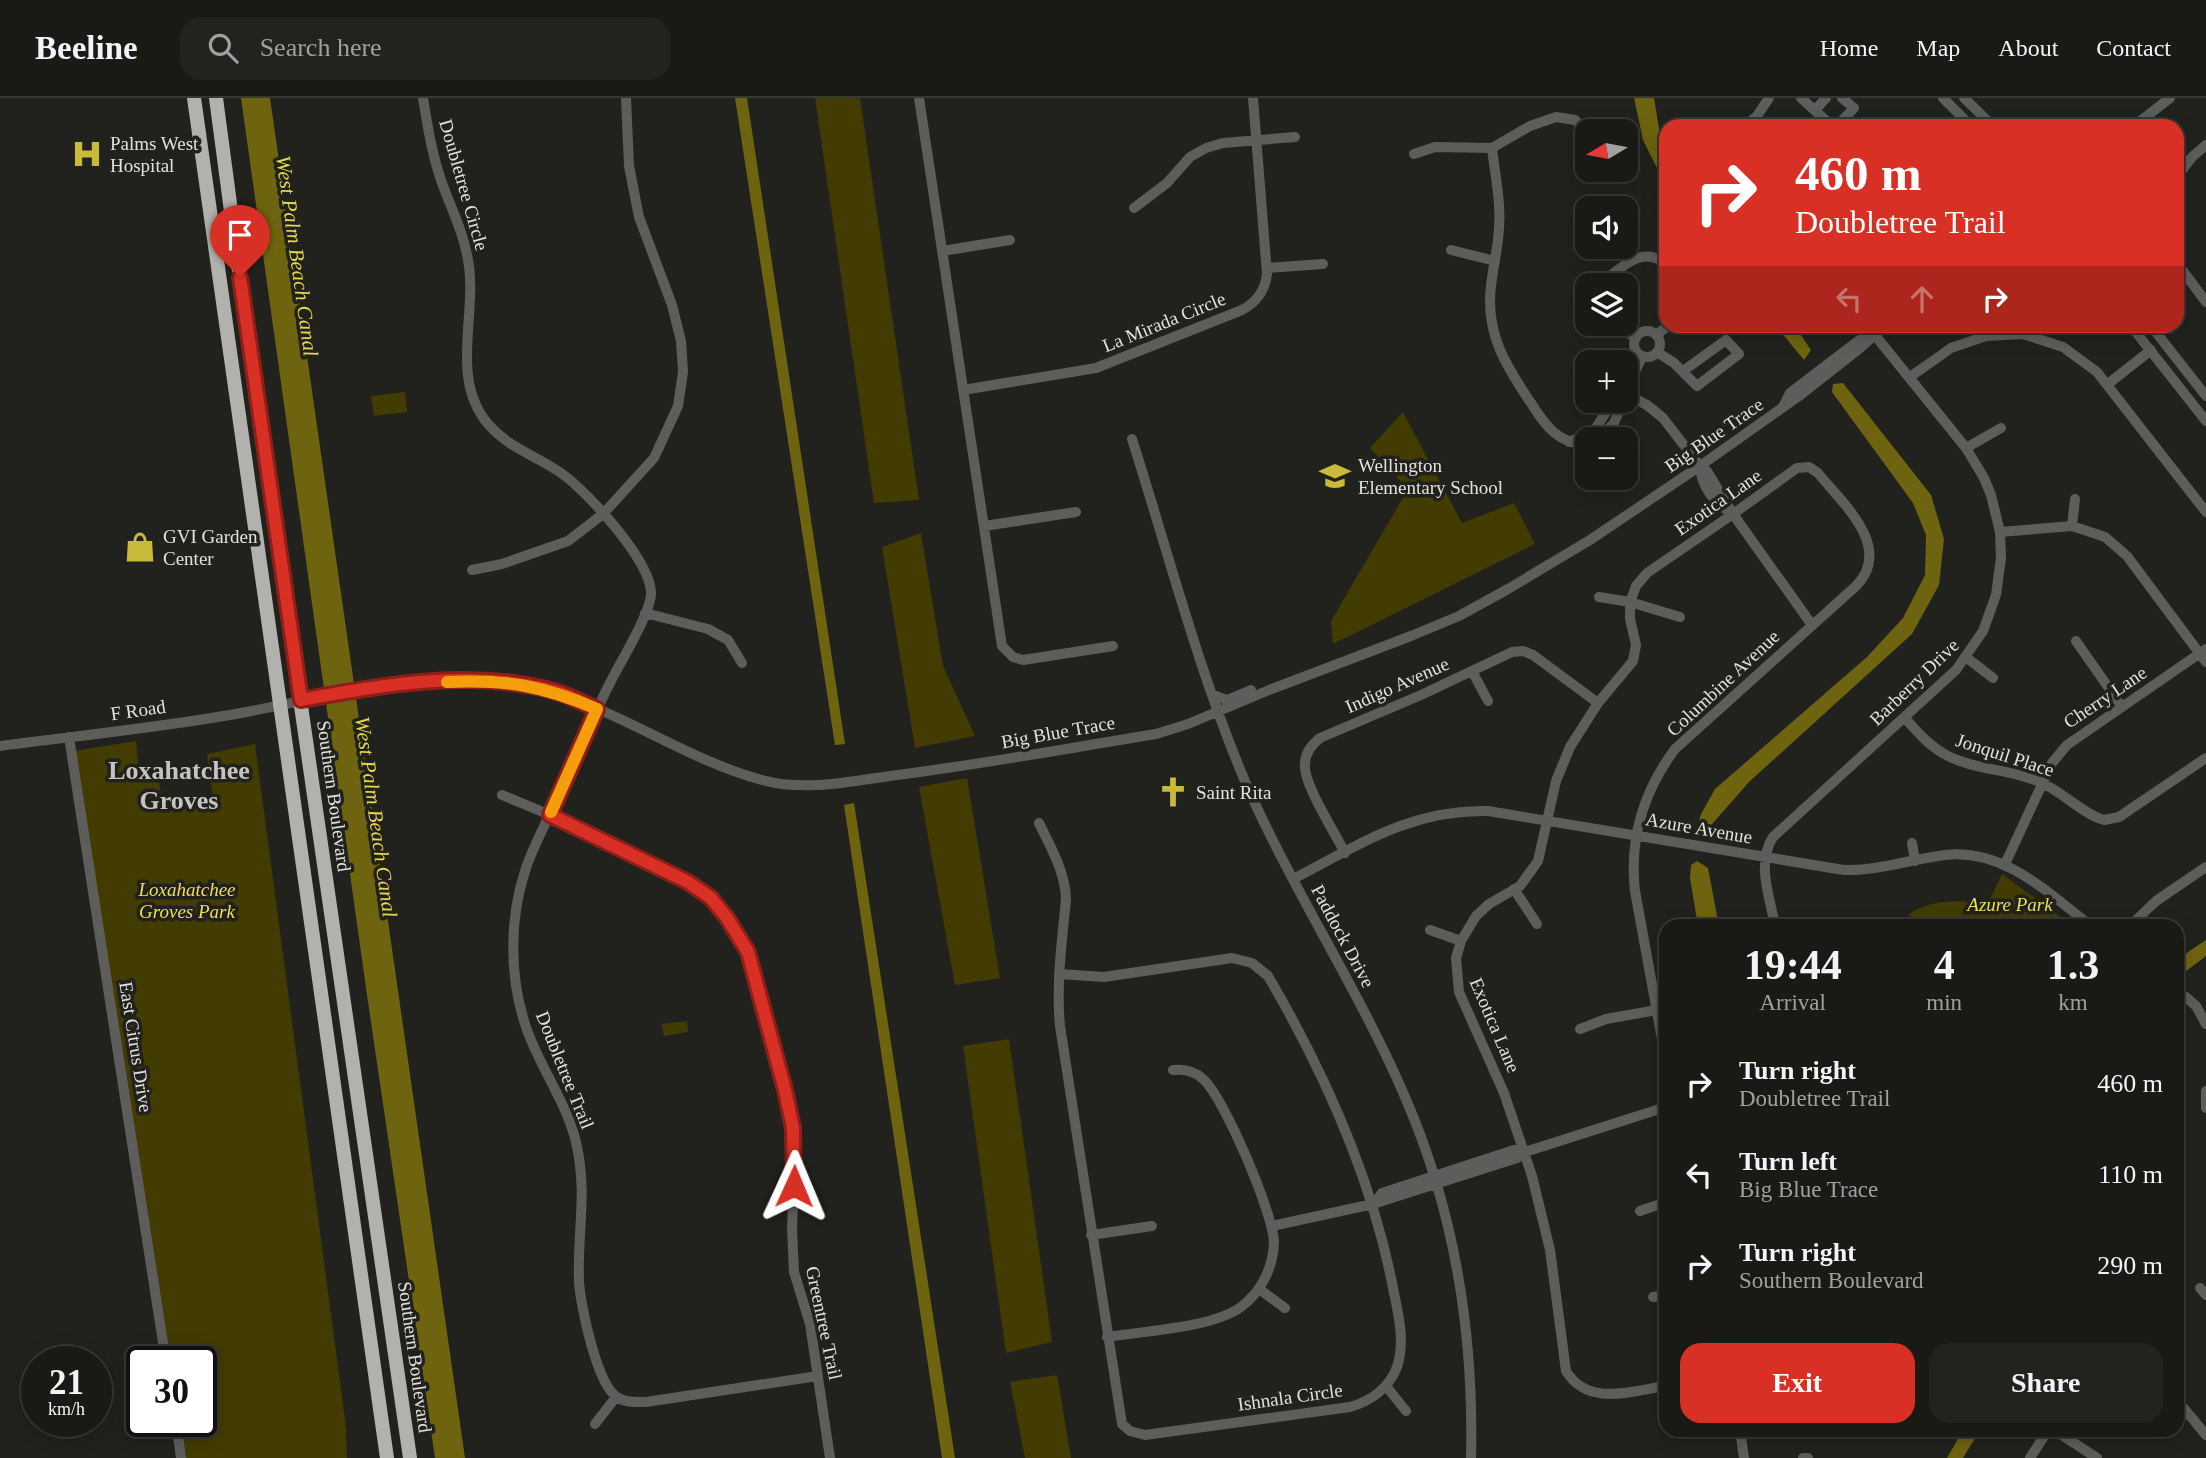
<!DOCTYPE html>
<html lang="en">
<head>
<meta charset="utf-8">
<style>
	:root { --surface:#191916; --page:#22221f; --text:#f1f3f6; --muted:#9fa0a1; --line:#373835; --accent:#d93025 }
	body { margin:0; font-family:Georgia,serif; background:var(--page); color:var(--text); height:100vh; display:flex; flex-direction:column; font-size:26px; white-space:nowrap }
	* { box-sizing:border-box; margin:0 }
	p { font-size:23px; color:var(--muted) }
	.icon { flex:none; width:38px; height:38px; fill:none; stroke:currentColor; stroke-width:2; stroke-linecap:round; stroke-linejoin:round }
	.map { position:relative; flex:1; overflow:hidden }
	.drawer { position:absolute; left:1659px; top:821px; width:525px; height:518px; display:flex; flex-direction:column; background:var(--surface); border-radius:21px; box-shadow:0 4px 18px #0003,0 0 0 2px var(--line) }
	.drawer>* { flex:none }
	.guide { position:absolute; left:1659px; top:21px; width:525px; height:214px; border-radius:21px; box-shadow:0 4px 18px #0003,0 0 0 2px var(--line); background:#d93025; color:#fff; overflow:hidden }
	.needle { width:46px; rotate:260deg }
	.buttons { position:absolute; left:1575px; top:21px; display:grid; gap:14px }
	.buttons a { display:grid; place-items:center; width:63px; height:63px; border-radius:14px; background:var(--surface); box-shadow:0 4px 18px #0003,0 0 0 2px var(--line); font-size:35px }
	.speed { position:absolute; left:21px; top:1248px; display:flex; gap:14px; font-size:35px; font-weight:700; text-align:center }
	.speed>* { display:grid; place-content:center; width:91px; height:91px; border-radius:50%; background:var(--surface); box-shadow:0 4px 18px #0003,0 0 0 2px var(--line); line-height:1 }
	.speed small { font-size:18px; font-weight:400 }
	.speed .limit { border:4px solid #111; border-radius:10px; background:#fff; color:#111 }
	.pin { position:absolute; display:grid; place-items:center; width:60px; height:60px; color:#fff; margin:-72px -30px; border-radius:50% 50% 50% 0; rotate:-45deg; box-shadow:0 0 7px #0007 }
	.pin .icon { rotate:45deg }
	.me { position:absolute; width:77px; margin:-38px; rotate:1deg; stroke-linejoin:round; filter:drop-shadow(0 0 5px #0008) }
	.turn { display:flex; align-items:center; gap:24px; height:147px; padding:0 21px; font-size:32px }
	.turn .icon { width:91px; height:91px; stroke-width:2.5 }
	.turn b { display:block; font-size:49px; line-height:60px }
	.lanes { display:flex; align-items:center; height:66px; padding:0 21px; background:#0003; justify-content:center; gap:35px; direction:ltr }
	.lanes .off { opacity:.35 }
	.eta { display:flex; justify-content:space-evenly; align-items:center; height:119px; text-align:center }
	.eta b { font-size:42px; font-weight:700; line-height:49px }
	.primary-button { display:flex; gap:14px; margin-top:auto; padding:14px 21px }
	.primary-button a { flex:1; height:80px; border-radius:21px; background:var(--accent); color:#fff; font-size:28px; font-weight:700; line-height:80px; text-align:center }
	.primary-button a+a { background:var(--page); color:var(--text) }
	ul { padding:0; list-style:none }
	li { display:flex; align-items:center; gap:21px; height:91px; padding:0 21px }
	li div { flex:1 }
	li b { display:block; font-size:26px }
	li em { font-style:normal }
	header { display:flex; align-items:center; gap:42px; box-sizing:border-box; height:98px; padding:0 35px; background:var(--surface); border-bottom:2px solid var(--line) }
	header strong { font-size:33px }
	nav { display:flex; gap:38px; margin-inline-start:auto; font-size:24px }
	.search { width:490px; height:63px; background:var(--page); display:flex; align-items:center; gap:18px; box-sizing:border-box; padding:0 24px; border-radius:21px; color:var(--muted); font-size:26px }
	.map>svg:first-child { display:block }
</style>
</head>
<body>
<header>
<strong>Beeline</strong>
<div class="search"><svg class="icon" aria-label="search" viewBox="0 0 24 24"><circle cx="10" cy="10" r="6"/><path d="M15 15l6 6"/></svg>Search here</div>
<nav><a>Home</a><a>Map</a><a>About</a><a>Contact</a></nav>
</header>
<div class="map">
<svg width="2206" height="1360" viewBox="0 0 2206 1360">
	<rect width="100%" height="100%" fill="#21211d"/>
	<path fill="#423c02" d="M815,0H860L919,402L874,405Z
		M405,294L407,314L374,318L371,298Z
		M1403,314L1462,425L1514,405L1535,446L1333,546L1331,523L1408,391L1370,350Z
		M921,435L943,568L975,638L915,650L882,449Z
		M136,643L140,680L158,679L164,713L214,708L207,656L255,646L346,1329L347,1360H186L180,1323H201V1264L171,1263L74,653Z
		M967,680L1000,880L955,887L919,689Z
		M2002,776L2073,828H1911L1909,816C1932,801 1961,801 1987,807Z
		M687,923L688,934L664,938L662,926Z
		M1009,941L1052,1244L1006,1255L963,948Z
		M1057,1277L1071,1360H1025L1010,1284Z"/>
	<path fill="#6e640f" d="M241,0H270L465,1360H435L367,897Z
		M735,0H747L845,646L835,647Z
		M1634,0H1654L1660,37L1666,49V88L1643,42Z
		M1776,228H1795L1811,252L1804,262Z
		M1843,285L1931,397L1944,441L1939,487L1912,536L1749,684L1706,733L1698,727L1701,716L1715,691L1867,559L1903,520L1925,477L1926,437L1913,405L1832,294L1833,286Z
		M854,705L955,1360H942L844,707Z
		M1697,763L1708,770L1719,828H1698L1690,780L1691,767Z
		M2206,842V858L2177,880V866L2188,854Z
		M1963,1332H1980L1963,1360H1947Z"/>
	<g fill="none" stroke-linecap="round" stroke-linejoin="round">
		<path stroke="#5d5d5b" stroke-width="10" d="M423,0C428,31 433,63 445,93C454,116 464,138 468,162C478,216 449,280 488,326C510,351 535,357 561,375C587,393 652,464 651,496C650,516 621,563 611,583C591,622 574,663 556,703C546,725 534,747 526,770C509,820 509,879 526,929C539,968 566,1003 576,1044C588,1096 577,1133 579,1183C580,1206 597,1287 617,1299C625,1305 637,1304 646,1304L818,1278
			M919,0L1002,548L1013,559L1023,562L1113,548
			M1801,0L1832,28
			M1943,0L1971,28
			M1964,0L1993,28
			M1815,12L1826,0
			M1745,28L1757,18L1769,0
			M1837,28L1854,10L1842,0
			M2134,28L2170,0
			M1492,50C1495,77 1501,103 1499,130C1498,150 1493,169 1491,188C1485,235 1506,268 1531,305C1546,329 1558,345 1587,347
			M1414,56L1435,49L1492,50L1530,28L1556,19L1575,22L1587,34
			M2177,79L2192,59L2206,47
			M1134,110L1167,85L1190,59L1206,50L1223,45L1295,39
			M1451,152L1495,163
			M942,153L1010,142
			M2177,165L2206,204
			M1267,170L1323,166
			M1601,187L1604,183C1623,168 1643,147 1666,166
			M1614,226L1636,240
			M2131,228L2206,323
			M2151,228L2206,298
			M1634 246a13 13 0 1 1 26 0a13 13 0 1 1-26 0Z
			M1656,237L1668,228
			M1657,254L1674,265L1697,288L1739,256L1726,242L1683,273
			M1910,279L1951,250L1986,238L2023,236L2063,249L2097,274L2206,414
			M2108,286L2151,252
			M1626,290L1643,258
			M963,292L1096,270L1242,212C1257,204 1265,193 1267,176L1253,0
			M1626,296L1647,307L1663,320L1700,368L1707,373L1733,416L1812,527
			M1783,309L1790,295L1858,243L1870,237
			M1132,341C1169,457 1199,576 1247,688C1294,794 1359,892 1405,999C1455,1114 1474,1235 1471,1360
			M1598,341L1614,325L1623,303
			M1569,344L1594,333L1613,303
			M1966,350L2001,330
			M1700,368C1701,389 1715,406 1733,416
			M984,428L1076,414
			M2072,428L2075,401
			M2000,434L2072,428L2105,439L2127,458L2206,564
			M472,472L502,466L568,443L603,416L654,360L678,308L683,274L681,243L672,207L639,119L629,68L626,0
			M1599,499L1630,504L1680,519
			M645,515L708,531L728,542L742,565
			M2076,543L2122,609
			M1967,560L1993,580
			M1472,573L1488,603
			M1213,597L1227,602L1251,592
			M1905,620C1918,635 1931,650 1950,659C1979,673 2013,671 2044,686C2063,695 2085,717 2104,722L2119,719L2206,660
			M69,639L166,1264
			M0,648C77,638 154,630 230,617C319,601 409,576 501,584C595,592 672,658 762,682C807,694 852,683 897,677C984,666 1070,650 1156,636L1188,626L1269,592L1411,538L1459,518L1508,491L1590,442L1700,368L1799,298L1860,250L1885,228
			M502,697L550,717L688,784L711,800L727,820L748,854L793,1030L795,1062L792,1130L794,1174L810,1226L830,1360
			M1039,725C1051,750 1065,773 1066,801C1062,843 1056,886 1060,928L1122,1326L1130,1333L1145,1337L1350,1309C1371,1303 1389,1290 1397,1269C1405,1246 1399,1218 1394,1195C1373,1082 1326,977 1268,878L1252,865L1232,860L1104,879L1059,876
			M1912,745L1915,763
			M1345,755C1335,735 1305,688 1305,669C1304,656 1311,647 1320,640L1421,597L1512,554L1523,553L1533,557L1598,605
			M2005,766L2052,665L2067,647L2206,551
			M1293,781C1359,747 1411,711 1488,713L1844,772C1878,773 1912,761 1945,757C2004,750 2048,795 2091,828
			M1514,791L1537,826
			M1775,828C1770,799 1756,766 1773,739L1956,572L1983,533L1996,497L2001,460L2000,434L1991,397L1984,380L1966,350L1874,236
			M2130,828L2156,803L2206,769
			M1430,832L1461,843
			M2186,899L2196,908L2206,926
			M1580,931L1606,921L1657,912
			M1666,963L1635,793C1629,740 1643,694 1675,651L1856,488C1894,449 1842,405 1818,375L1809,369L1797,370L1733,416L1647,475L1636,488L1630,504V521L1636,547L1633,563L1598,605L1570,649L1556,683L1538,763L1520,788L1489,806L1476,818L1461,843L1456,860L1459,894L1504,995L1532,1078L1550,1152L1566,1273C1588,1309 1631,1293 1666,1288
			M2206,993V1010
			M1374,1106L1382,1095L1514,1052L1525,1054
			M1640,1113L1666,1104
			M1272,1128L1373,1106L1517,1060L1525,1054L1666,1009
			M1091,1137L1152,1128
			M2200,1190L2206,1197
			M1259,1191L1285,1210
			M1653,1199L1666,1197
			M1107,1239C1144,1233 1212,1230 1241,1209C1261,1194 1273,1170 1274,1145C1274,1117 1224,999 1203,981C1195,973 1184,971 1173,972
			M1386,1288L1406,1313
			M2177,1302L2206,1337
			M176,1323L181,1360
			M595,1326L616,1299
			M1740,1332L1744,1360
			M2054,1332L2097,1360
			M1803,1360H1808
			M2030,1360L2048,1332"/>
		<path stroke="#b2b1ad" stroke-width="14" d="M194,0L387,1360
			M216,0L250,256L410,1360"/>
	</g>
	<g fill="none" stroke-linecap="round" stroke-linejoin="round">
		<g stroke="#8d1f18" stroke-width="18">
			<path id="route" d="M240,179L301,602C383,587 474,570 557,594C571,598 584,606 597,611L550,717L688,784L711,800L727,820L748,854L785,992L793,1030L794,1088"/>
		</g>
		<use href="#route" stroke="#d93025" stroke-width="12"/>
		<path stroke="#f59e0b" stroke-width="12" d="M447,584C505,581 544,588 597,611L551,714"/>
	</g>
	<defs>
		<g id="hospital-bare" transform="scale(2.415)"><path d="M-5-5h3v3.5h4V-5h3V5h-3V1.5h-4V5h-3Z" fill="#c9ba3a" stroke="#21211d" stroke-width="2.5" paint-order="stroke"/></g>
		<g id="school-bare" transform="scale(2.415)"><path d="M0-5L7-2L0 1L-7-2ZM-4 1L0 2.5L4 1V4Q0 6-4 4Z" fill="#c9ba3a" stroke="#21211d" stroke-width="2.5" paint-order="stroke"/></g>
		<g id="shop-bare" transform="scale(2.415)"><path d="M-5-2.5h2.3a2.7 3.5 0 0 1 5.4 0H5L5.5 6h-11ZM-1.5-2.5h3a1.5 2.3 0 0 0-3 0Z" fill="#c9ba3a" stroke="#21211d" stroke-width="2.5" paint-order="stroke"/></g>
		<g id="church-bare" transform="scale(2.415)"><path d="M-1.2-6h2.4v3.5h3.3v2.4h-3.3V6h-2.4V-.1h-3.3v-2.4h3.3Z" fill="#c9ba3a" stroke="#21211d" stroke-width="2.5" paint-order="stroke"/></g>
	</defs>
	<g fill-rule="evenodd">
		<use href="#hospital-bare" x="87" y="56"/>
		<use href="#school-bare" x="1335" y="378"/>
		<use href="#shop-bare" x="140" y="449"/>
		<use href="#church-bare" x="1173" y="694"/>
	</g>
	<g text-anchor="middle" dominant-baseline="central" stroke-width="7" stroke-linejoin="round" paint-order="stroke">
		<g font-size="19" fill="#e2e1df" stroke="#21211d" text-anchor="start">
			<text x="110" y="45">Palms West<tspan x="110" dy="22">Hospital</tspan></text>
			<text x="1358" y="367">Wellington<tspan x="1358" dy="22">Elementary School</tspan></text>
			<text x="163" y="438">GVI Garden<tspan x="163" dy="22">Center</tspan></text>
			<text x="1196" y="694">Saint Rita</text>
		</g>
		<g font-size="19" fill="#e2e1df" stroke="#21211d">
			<text transform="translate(464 87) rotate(74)">Doubletree Circle</text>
			<text transform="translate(1164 224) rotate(-22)">La Mirada Circle</text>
			<text transform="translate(1714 337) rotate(-35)">Big Blue Trace</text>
			<text transform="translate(1718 404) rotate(-35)">Exotica Lane</text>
			<text transform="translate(1914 584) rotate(-44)">Barberry Drive</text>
			<text transform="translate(1723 585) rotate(-43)">Columbine Avenue</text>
			<text transform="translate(1397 587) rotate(-24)">Indigo Avenue</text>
			<text transform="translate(2105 599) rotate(-34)">Cherry Lane</text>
			<text transform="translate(138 612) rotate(-8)">F Road</text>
			<text transform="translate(1058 634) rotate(-10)">Big Blue Trace</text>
			<text transform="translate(2005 657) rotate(18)">Jonquil Place</text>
			<text transform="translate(334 698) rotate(82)">Southern Boulevard</text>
			<text transform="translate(1699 730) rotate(10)">Azure Avenue</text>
			<text transform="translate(1343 838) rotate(62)">Paddock Drive</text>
			<text transform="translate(1495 927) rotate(67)">Exotica Lane</text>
			<text transform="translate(136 949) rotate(81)">East Citrus Drive</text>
			<text transform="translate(565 972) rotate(68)">Doubletree Trail</text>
			<text transform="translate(824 1225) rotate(78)">Greentree Trail</text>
			<text transform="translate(415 1259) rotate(82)">Southern Boulevard</text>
			<text transform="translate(1290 1299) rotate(-8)">Ishnala Circle</text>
		</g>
		<g font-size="19" font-style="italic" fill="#efdf58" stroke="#21211d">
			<text x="187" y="791">Loxahatchee<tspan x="187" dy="22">Groves Park</tspan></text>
			<text x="2010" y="806">Azure Park</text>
		</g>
		<g font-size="21" font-style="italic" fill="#e7d74e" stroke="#21211d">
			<text transform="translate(297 158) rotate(82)">West Palm Beach Canal</text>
			<text transform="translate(376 719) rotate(82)">West Palm Beach Canal</text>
		</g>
		<g font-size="26" font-weight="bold" fill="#c5c4c0" stroke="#21211d">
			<text x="179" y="672">Loxahatchee<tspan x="179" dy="30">Groves</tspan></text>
		</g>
	</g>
</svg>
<div class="buttons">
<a><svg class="needle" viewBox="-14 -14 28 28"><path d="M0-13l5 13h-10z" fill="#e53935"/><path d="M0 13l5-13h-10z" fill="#9fa0a1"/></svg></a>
<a><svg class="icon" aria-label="sound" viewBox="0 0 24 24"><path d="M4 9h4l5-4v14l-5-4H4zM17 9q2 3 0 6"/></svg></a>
<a><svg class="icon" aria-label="layers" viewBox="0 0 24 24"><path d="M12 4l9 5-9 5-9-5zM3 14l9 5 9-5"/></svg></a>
<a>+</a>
<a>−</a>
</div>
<div class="speed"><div>21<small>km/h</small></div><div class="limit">30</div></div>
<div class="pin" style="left:240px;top:179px;background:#d93025"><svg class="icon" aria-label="arrive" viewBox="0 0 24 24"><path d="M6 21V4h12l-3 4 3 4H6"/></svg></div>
<svg class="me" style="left:794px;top:1088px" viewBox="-20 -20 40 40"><path d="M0-17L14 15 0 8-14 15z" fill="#d93025" stroke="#fff" stroke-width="4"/></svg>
<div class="guide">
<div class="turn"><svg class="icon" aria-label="right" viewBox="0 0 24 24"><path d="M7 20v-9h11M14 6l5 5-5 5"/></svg><div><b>460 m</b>Doubletree Trail</div></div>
<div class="lanes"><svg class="icon off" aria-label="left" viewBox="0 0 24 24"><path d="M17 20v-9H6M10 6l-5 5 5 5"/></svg><svg class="icon off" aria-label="ahead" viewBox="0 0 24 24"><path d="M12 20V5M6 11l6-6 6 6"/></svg><svg class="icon" aria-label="right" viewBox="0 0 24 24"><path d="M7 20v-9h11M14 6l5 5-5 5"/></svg></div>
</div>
<section class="drawer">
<div class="eta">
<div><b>19:44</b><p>Arrival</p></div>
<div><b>4</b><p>min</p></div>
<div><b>1.3</b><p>km</p></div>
</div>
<ul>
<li><svg class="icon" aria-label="right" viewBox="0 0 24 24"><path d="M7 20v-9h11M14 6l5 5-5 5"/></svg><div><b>Turn right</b><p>Doubletree Trail</p></div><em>460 m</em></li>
<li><svg class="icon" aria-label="left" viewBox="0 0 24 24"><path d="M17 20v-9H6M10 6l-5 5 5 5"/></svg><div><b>Turn left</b><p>Big Blue Trace</p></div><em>110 m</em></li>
<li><svg class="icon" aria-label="right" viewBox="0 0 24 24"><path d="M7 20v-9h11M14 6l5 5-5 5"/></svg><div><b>Turn right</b><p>Southern Boulevard</p></div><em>290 m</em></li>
</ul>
<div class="primary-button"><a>Exit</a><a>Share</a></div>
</section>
</div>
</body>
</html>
